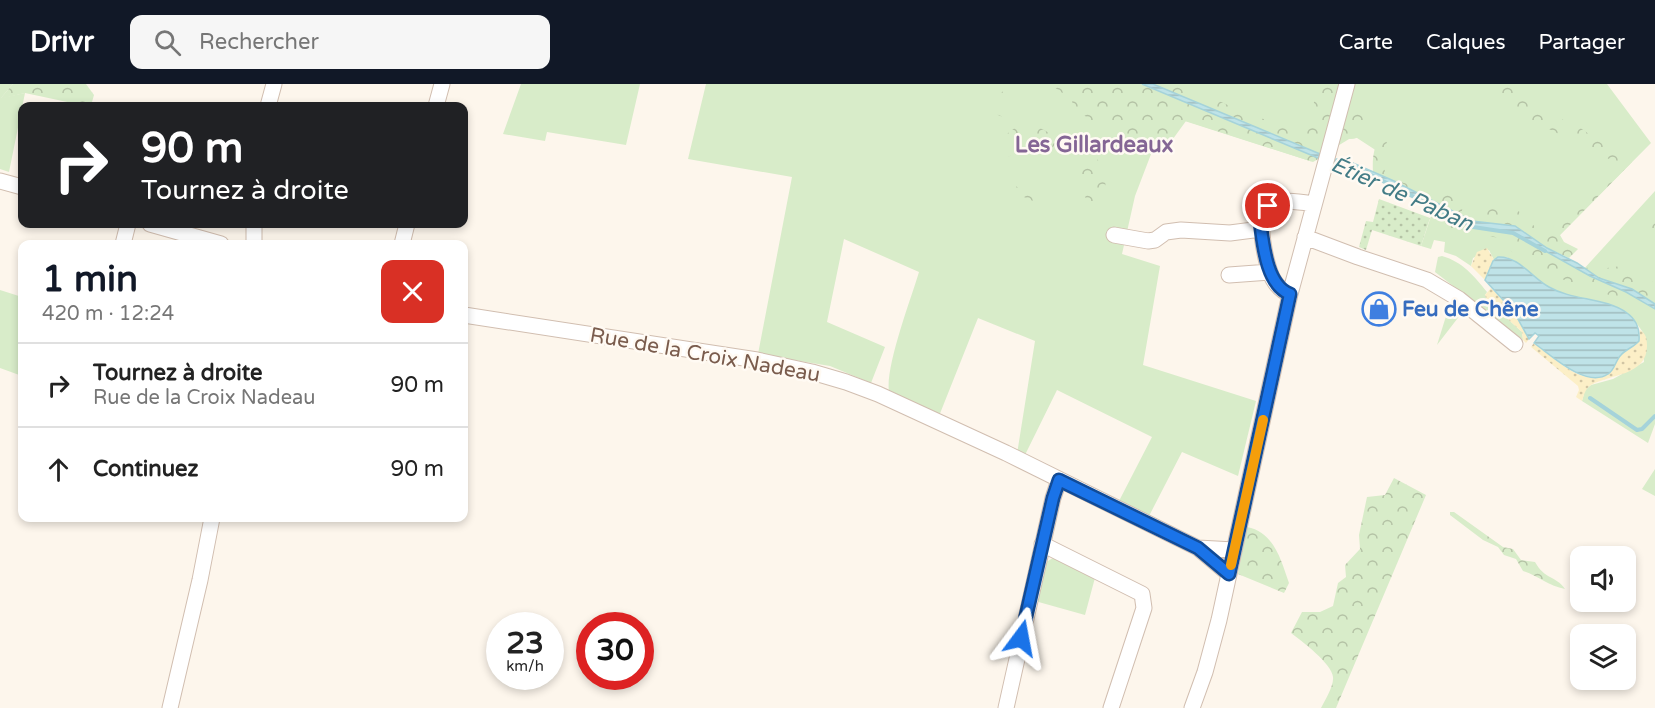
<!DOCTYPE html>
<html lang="fr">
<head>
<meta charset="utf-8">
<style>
	:root { --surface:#fff; --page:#f6f6f6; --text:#222; --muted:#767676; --line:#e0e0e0; --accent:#111827 }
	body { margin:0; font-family:"Varela Round",sans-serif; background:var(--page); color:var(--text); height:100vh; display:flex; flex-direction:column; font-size:22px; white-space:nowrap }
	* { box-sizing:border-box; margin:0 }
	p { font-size:20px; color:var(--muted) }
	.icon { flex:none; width:33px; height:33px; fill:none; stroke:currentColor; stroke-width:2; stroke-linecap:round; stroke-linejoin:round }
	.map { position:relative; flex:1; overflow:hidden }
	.side { position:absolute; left:18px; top:156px; width:450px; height:282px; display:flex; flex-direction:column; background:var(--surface); border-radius:12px; box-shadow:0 3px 9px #0003 }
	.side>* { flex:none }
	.guide { position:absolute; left:18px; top:18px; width:450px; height:126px; border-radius:12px; box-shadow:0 3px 9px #0003; background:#202124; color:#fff; overflow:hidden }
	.tools { position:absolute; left:1570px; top:462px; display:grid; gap:12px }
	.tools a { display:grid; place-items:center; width:66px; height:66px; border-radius:12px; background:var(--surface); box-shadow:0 3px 9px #0003; font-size:30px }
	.speed { position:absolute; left:486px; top:528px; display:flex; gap:12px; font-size:30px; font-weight:700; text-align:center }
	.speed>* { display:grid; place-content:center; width:78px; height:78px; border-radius:50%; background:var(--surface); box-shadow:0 3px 9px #0003; line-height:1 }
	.speed small { font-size:15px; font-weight:400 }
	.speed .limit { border:9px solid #d22; background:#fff; color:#111 }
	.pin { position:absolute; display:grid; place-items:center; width:51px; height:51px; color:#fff; margin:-26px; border:3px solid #fff; border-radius:50%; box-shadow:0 2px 6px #0007 }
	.me { position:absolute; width:66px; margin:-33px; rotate:13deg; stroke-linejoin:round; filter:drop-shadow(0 0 4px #0008) }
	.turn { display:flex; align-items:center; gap:21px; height:126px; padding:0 24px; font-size:27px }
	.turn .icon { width:78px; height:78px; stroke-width:2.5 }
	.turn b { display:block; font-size:42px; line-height:51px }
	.round { display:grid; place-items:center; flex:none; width:63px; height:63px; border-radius:12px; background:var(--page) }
	.overview { display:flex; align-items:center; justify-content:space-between; height:102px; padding:0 24px }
	h1 { font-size:36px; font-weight:700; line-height:45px; color:var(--accent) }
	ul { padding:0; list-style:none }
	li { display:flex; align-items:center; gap:18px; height:84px; padding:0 24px; border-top:2px solid var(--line) }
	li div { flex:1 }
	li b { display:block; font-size:22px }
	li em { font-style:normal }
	header { display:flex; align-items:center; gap:36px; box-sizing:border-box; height:84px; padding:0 30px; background:var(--accent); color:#fff }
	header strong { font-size:28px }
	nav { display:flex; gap:33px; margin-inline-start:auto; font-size:21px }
	.search { width:420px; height:54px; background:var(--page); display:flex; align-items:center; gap:15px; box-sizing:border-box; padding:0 21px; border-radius:12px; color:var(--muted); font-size:22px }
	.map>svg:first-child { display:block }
</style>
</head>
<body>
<header>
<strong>Drivr</strong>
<div class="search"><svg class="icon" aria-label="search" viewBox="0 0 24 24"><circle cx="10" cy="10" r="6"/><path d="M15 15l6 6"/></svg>Rechercher</div>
<nav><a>Carte</a><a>Calques</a><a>Partager</a></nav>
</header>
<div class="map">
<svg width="1655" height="624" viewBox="0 0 1655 624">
	<defs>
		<pattern id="forest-crowns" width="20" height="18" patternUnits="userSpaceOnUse" patternTransform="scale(1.5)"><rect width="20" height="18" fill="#d8ecc9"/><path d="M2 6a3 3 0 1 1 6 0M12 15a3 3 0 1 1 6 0" fill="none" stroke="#b4c2a5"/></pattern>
		<pattern id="sand-dots" width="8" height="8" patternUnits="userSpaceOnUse" patternTransform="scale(1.5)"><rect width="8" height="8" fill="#fcefc7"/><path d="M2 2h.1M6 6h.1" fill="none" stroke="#d1c5a4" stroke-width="1.8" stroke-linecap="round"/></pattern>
		<pattern id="garden-dots" width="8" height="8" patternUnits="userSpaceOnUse" patternTransform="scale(1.5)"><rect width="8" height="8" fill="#d8ecc9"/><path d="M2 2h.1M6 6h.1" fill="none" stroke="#b4c2a5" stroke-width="1.8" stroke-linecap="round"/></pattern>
		<pattern id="water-rules" width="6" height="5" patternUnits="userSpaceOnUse" patternTransform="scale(1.5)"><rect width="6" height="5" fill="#bfe3e8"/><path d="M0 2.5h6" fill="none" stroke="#a0bbbe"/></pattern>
	</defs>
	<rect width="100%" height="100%" fill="#fdf6ec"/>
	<path fill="#d8ecc9" d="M0,0H13L1,14L25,9L9,88L0,85Z
		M521,0H640L626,61L547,48L545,57L503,50Z
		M706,0H1147L1313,78L1166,31L1135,112L1122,170L1160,182L1143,281L1256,317L1238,392L1182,368L1148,434L1119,417L1152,353L1057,306L1024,373L1017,370L1035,257L978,234L939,332L889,308C885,283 911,215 919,188L844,155L827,238L885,263L871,299L830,282L758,270L792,93L688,75Z
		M1153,0H1339L1320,70Z
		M1353,0H1607L1651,59L1547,164L1515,142L1472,137L1374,93L1380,69L1354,52L1336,63Z
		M1655,107V221H1649L1655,225V340L1648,359L1582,317L1585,306L1591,301L1613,295L1644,278C1643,270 1646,253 1642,247C1622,212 1579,221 1548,203C1534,194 1522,181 1507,173H1498L1494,176L1489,166L1473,174L1471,182L1456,172L1444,168L1445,158L1434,156L1431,165L1421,162L1434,123L1473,143L1513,149L1582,187Z
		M1442,172C1463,178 1474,192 1487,208L1485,211L1487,216L1522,248L1523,256L1435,188L1438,173Z
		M0,206L22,213V292L0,284Z
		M1455,224L1464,226L1437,261L1447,229Z
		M1655,385V412L1642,405Z
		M1053,474H1060L1096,490L1085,531L1035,517L1046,478Z"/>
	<path fill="url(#forest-crowns)" d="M13,0H86L94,11L92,18L86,22L25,9L0,15Z
		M1050,0H1061L1073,9L1080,0H1173L1194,13L1206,11L1245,29L1279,40L1303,52L1320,0H1339L1320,74L1313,78L1186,37L1170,59C1135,65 1101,43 1073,24L1072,16Z
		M1495,0H1514L1539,25L1579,43L1603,60L1626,71L1632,78L1560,151L1564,158L1578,165L1569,174L1547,164L1515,142L1468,135L1470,130L1477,127L1491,115C1512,116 1530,137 1543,152L1552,147L1614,85L1611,76L1519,30L1494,3Z
		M1005,4L1007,8L1000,18L1005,29L1003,33L998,31C993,21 999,12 1005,4Z
		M1354,11L1359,14L1369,38C1364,53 1355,59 1339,52L1350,12Z
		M1025,36L1055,52L1057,60L1048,66L1041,65L1045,55L1021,45L1014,59L1022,63C1013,67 1009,75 1000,77L1007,50Z
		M1383,48H1387L1388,54L1381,79L1386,89L1404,99L1427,104L1451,105L1464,116L1461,132L1420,109L1373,88C1372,74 1374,59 1383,48Z
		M1090,67C1107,85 1106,91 1105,115L1098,122L1091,121L1085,115L1087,103L1077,80L1082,70Z
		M1015,102L1037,112L1038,116L1033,117L1010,107L1009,104Z
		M1655,122V154L1653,155L1645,146L1650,125Z
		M1434,123L1473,143L1513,149L1565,178L1583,185L1590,183L1607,184L1621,182L1641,188L1652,197L1655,213L1653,223L1648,227L1613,212L1571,200L1545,185L1517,173L1499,154L1484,151L1470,152L1453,145L1432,129Z
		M1394,394L1426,411L1336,624H1321C1325,616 1334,602 1333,593C1332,580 1302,557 1291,549L1302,528H1320L1333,522L1338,499L1346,493L1345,481L1360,465L1359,451L1367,413L1385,411Z
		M1450,428H1454L1503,463L1513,465L1521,476L1535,478C1545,496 1555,491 1565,505C1549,502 1538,492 1523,487L1516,475L1504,471L1498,463L1483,456L1450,431Z
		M1247,443C1274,448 1281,476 1289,499L1284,509L1238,490Z"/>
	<path fill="url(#sand-dots)" d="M1487,164L1494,176L1485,196L1471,182L1477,168Z
		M1491,204L1514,228L1529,255L1526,259L1523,256L1522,248L1487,216L1485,211Z
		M1640,246C1646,250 1647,254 1647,262C1647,292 1610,290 1591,301C1585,305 1584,311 1582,317L1576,313L1579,306L1578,302L1531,263L1534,259C1553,273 1586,308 1611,287C1616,283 1616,276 1621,271C1626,265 1634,263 1639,257Z"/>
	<path fill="url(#garden-dots)" d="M1379,115L1430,134L1421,162L1372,146L1366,166L1359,163L1366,137L1373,138Z"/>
	<path fill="url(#water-rules)" stroke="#a5d3da" stroke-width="1.5" d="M1142,0H1153L1320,70L1318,74Z
		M1336,75L1346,76L1394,97L1472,137L1515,142L1547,164L1577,179L1599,194L1632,205L1655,220V225L1626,208L1590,192L1513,149L1473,143L1365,87L1335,78Z
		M1498,173C1519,172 1532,194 1549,203C1573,217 1605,213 1627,229C1637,236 1640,245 1639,257C1634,263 1626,265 1621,271C1615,277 1615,286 1608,290C1586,305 1551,271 1534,259L1539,252L1535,249L1529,255L1514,228L1485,196L1493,177Z"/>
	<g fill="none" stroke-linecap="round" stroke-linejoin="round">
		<path stroke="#a5d3da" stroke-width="4" d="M1330,77L1365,88L1473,143L1513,149L1545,167
			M1590,314L1637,346L1642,345L1655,332"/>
		<g stroke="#d1beb0" stroke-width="17">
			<path id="minor" d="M268,22L274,0
				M436,22L442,0
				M0,97L22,103
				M150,140L221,160
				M1114,151L1148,157L1155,156L1166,148L1181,146L1230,149L1261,145
				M1305,153L1358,173L1427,196L1459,215L1515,260
				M123,160L128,140
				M254,160V140
				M402,160L407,140
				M1229,191L1270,188
				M1290,210C1283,208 1277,202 1273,195C1266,183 1255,131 1267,122C1279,114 1301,118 1314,120
				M464,231L757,276L812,288L846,298L878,310L1006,369L1198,464
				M1042,460L1142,510L1144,524L1111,624
				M1229,490L1198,464L1234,466
				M170,624L200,496L212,434
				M1006,624L1053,414L1059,396
				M1192,624L1205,588L1219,536L1290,210L1347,0"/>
		</g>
		<use href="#minor" stroke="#fff" stroke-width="15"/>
	</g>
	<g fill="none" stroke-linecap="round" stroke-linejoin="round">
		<g stroke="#114b97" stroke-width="15">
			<path id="route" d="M1021,554L1053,414L1059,396L1198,464L1229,490L1290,210C1266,201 1263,159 1260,137L1261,131L1268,122"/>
		</g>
		<use href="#route" stroke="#1a73e8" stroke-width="10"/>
		<path stroke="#f59e0b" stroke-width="10" d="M1231,481L1263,336"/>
	</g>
	<defs>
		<g id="shop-ring" transform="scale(1.725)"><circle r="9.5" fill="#fffaf3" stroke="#3f7fe0" stroke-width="1.5"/><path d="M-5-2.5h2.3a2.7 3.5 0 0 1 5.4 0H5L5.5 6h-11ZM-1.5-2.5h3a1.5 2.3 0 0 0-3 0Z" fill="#3f7fe0"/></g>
	</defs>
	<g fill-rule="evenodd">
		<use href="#shop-ring" x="1379" y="225"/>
	</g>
	<g text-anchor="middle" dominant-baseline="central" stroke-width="5" stroke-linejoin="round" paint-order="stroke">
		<g font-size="21" font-weight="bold" fill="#366cbe" stroke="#fffaf3" text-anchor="start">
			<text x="1402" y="225">Feu de Chêne</text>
		</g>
		<g font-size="21" fill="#7a5c4d" stroke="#fffaf3">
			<text transform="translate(705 271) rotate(10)">Rue de la Croix Nadeau</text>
		</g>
		<g font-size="22" font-weight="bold" fill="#846695" stroke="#fffaf3">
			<text x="1094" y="61">Les Gillardeaux</text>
		</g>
		<g font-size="22" font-style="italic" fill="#437c86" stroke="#fffaf3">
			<text transform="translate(1402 110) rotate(24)">Étier de Paban</text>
		</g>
	</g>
</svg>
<div class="tools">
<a><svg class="icon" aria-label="sound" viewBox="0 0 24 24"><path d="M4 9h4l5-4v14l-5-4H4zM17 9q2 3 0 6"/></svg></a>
<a><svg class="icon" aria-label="layers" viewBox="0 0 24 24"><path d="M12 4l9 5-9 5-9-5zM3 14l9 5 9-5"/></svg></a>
</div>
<div class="speed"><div>23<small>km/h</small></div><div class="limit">30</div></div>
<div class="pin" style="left:1268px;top:122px;background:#d93025"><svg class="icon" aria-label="arrive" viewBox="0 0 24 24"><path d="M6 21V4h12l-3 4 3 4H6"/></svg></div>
<svg class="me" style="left:1021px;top:554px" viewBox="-20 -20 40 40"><path d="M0-17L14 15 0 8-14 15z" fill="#1a73e8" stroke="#fff" stroke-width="4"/></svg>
<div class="guide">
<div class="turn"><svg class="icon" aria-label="right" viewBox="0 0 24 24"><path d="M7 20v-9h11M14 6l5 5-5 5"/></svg><div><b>90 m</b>Tournez à droite</div></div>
</div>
<section class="side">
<div class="overview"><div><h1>1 min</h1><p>420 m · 12:24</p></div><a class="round" style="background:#d93025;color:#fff"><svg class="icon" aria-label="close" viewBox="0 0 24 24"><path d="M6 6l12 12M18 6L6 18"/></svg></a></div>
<ul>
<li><svg class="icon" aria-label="right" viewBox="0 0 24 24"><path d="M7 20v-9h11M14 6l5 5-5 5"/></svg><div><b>Tournez à droite</b><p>Rue de la Croix Nadeau</p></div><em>90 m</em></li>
<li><svg class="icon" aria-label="ahead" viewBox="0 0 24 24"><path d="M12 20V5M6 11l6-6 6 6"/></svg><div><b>Continuez</b></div><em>90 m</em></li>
</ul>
</section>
</div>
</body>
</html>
